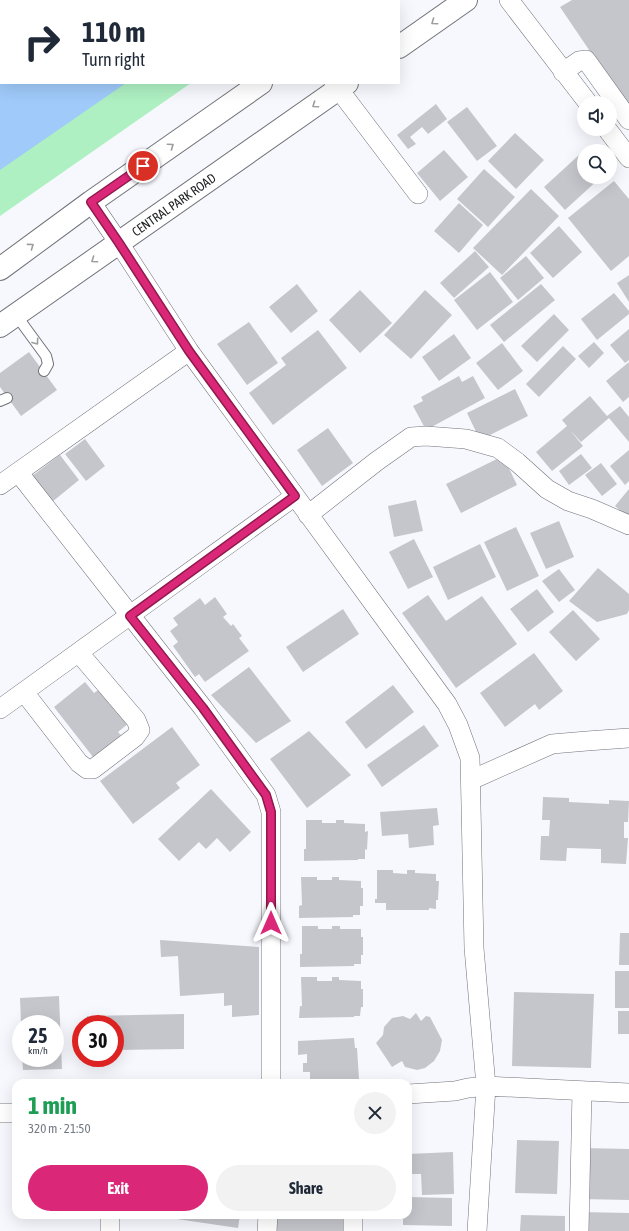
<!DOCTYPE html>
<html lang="en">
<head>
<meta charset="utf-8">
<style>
	:root { --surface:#fff; --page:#f2f2f3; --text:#1f2937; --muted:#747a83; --accent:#db2777 }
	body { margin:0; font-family:"Asap Condensed",sans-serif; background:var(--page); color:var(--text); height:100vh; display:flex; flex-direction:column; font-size:15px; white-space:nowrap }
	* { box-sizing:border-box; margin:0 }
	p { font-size:13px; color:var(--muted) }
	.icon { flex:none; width:22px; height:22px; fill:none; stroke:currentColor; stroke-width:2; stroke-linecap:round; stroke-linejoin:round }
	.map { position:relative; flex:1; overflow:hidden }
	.details { position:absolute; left:12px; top:1079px; width:400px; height:140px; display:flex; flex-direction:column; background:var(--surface); border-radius:12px; box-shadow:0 4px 16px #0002 }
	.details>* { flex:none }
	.guide { position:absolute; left:0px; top:0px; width:400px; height:84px; box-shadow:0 4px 16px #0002; background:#fff; color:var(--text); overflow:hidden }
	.buttons { position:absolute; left:577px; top:96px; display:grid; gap:8px }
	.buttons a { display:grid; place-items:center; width:40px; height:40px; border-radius:50%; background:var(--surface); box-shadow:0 4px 16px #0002; font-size:20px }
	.speed { position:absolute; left:12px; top:1015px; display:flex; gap:8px; font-size:20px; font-weight:700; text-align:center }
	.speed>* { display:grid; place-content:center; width:52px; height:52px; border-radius:50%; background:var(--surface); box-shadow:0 4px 16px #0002; line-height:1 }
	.speed small { font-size:10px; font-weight:400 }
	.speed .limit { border:6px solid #d22; background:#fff; color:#111 }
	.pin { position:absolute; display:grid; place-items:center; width:34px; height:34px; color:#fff; margin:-17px; border:2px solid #fff; border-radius:50%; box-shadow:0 1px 4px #0007 }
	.me { position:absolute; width:44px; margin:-22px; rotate:0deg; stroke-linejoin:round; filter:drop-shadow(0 0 3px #0008) }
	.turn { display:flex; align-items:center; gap:14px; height:84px; padding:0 16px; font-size:18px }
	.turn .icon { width:52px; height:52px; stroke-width:2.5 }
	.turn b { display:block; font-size:28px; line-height:34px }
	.round { display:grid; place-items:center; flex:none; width:42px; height:42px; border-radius:21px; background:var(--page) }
	.head { display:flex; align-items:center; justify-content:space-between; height:68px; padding:0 16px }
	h1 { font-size:24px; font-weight:700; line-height:30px; color:#1e9e55 }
	.cta { display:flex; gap:8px; margin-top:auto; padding:8px 16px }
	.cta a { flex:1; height:46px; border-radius:24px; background:var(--accent); color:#fff; font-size:16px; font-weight:700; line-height:46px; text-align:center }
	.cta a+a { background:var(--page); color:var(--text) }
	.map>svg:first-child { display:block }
</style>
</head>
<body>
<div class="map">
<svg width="629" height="1231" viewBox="0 0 629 1231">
	<rect width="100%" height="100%" fill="#f7f8fe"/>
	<path fill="#aef0c2" d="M0,0H310L1,1V83H191L0,216Z"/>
	<path fill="#9fcaf9" d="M0,0H246L1,1V83H126L0,170Z"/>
	<path fill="#c5c6cb" d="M572,0H629V109L560,7Z
		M436,104L447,119L428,134L422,127L410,137L416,144L408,149L397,135Z
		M467,107L497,146L477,161L447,122Z
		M515,133L544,160L516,189L488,161Z
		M444,150L468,177L440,201L417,173Z
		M579,155L584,161V177L600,178L565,210L544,187Z
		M484,169L515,197L488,227L457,199Z
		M614,181L629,199V256L611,271L568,218Z
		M531,189L559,216L502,275L473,248Z
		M459,203L483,225L459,253L434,231Z
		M559,226L582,252L553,278L530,253Z
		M475,251L489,267L454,298L440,283Z
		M526,256L544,278L518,300L500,278Z
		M490,272L513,302L477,330L454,300Z
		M629,275V302L617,283Z
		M297,284L318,311L291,333L269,307Z
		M541,284L555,300L504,342L490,325Z
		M360,290L392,323L360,353L329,320Z
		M425,290L452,315L411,359L384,335Z
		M614,293L629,311V314L597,340L581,319Z
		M554,314L569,330L537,362L521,346Z
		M249,322L278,363L247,385L217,344Z
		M629,329V360L625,363L610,345Z
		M318,330L347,368L273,425L249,393L286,365L281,358Z
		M454,334L471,358L439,381L422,357Z
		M594,342L604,353L589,368L578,356Z
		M502,343L523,371L498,390L476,363Z
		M563,346L576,359L539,397L526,384Z
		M29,352L57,390L21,416L0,387V373Z
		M629,362V397L623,402L606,381Z
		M459,376L462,382L473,376L485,398L426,430L413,406L423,401L421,397Z
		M515,389L528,416L480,440L467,413Z
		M590,396L607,416L620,406L629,417V442L609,418L581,442L570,430L583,446L552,471L536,452L567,426L562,420Z
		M328,428L353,463L322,486L297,450Z
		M85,439L105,466L86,481L65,454Z
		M629,450V481L625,485L610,466Z
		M581,454L592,468L569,485L559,471Z
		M60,455L79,480L52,502L32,476Z
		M503,456L517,485L461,513L446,484Z
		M601,463L617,484L602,496L585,475Z
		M629,489V518L615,506Z
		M416,500L423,531L394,537L388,506Z
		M559,521L574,557L546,569L530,533Z
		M516,527L539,576L507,591L484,542Z
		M414,539L433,577L408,589L389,552Z
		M480,544L496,577L448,600L433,567Z
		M598,568L629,594V610L627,614L597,622L569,601Z
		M559,569L575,590L559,602L542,581Z
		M537,589L554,612L528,632L510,609Z
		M428,595L446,621L482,596L517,644L456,688L402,613Z
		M215,597L227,614L223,617L231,626L233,624L242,636L239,638L249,651L205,682L199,674L195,677L173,646L178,642L170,631L178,625L173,618L200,598L205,605Z
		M343,609L359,634L303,672L286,647Z
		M573,610L600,639L576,661L549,632Z
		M534,653L563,691L539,710L535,704L505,727L480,693Z
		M249,667L291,721L256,743L211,695Z
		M85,682L94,693L101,688L129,723L118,732L121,735L93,757L54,707Z
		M393,685L414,712L366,749L345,722Z
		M424,725L439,746L382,787L367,765Z
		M172,727L200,765L176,783L180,788L133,824L100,781Z
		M309,731L351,775L307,808L270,759Z
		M211,789L251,832L230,852L217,838L206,849L199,842L179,861L158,839Z
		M543,797L569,798V802L609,804V800L629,801L628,822H624V838H628L626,864L601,863V849L567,848L566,861L540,860L541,836H549L550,820H542Z
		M437,808L439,825L433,826L434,845L409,848L408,834L382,836L380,812Z
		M306,820H322V823H336V820H344V823L365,824V832L368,831L367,850L365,849V859H358V860L304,861V849H306Z
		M377,870H393V873L407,874V870H415V873L436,874V881H439L438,900H436V909L429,908V910H386V903H375V899H377Z
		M301,877H317V880H332V877H339V880L361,881V888H363V906H360V915H353V917L299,918V906L302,905Z
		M302,926H318V929H332V926H340V929H361V937H363V955H361V964H354V966L300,967V954H302Z
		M620,933H629V965H619Z
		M160,940L259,947V1015L232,1017V1005L224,1006V993L180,996L178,956L161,957Z
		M615,971H629V1008H615Z
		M301,977H317V981H332V977H339V980L361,981V989H363V1007H361L360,1016H354V1017L299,1018L300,1006H302Z
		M514,992L594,994L591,1068L512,1066Z
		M59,996L62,1069L23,1070L22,1058H55V1024H21L20,998Z
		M618,1011H629V1034H618Z
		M416,1013L421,1021L426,1016L430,1017L442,1040L440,1051L434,1061L425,1068L417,1070L405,1067L402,1061L392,1067L376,1043L383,1035L384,1027L392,1018L403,1016L410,1019Z
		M184,1014V1049L115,1050V1024H87V1016Z
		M354,1038L355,1048H357L359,1079L310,1081V1072H303V1063H307V1054L298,1055V1041Z
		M517,1140L559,1141L557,1194L515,1193Z
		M583,1148L629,1149V1200L582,1199Z
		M453,1152L454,1194L422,1195L421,1174H408V1154Z
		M408,1197L452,1198V1226L403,1225V1215H408Z
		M581,1212L629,1213V1231H580Z
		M163,1215H240L238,1228L163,1217Z
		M276,1215H347V1231H276Z
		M521,1215L565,1216V1231H520Z"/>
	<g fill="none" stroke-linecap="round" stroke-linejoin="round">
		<g stroke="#727378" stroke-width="12">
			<path id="lane" d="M16,315L46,356L48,364L44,371
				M0,401L7,398"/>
		</g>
		<g stroke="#727378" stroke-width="20">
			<path id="street" d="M509,0L588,103
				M563,72L579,61L586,60L629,120
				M334,83L418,194
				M607,129L629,158
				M91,202L119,243L189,351L447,704L458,725L470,758L474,948L486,1086L477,1231
				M18,472L203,708L266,795L271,812V1083
				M0,485L189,351
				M308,515L377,461L411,437L426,436L466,439L498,448L517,462L547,489L568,501L592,509L629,525
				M24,692L79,763L87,769H93L135,737L140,730L136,720L79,653
				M0,709L295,496
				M471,780L552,744L587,741L629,738
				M408,1094L455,1091L468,1088L486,1086L629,1093
				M0,1113H16
				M110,1215V1231
				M267,1231L268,1215
				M353,1231V1215
				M579,1231L582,1091"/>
		</g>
		<g stroke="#727378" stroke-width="24">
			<g id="primary">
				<path d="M378,1L380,0"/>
				<path d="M399,47L466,0"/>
				<path d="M0,269L91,202L261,83"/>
				<path id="s1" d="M0,326L347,83"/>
			</g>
		</g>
		<use href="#lane" stroke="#fff" stroke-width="10"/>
		<use href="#street" stroke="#fff" stroke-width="19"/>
		<use href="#primary" stroke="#fff" stroke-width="22"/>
	</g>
	<defs><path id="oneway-chevron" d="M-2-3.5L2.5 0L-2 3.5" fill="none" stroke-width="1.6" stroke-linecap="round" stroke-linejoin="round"/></defs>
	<g stroke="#9c9d9e">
		<use href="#oneway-chevron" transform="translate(434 22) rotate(145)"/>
		<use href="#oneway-chevron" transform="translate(315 105) rotate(145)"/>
		<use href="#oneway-chevron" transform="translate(171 146) rotate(-35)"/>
		<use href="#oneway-chevron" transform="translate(31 246) rotate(-36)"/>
		<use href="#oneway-chevron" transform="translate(94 260) rotate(145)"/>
		<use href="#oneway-chevron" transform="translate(36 342) rotate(54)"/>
	</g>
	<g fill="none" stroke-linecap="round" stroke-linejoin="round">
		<g stroke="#8e194d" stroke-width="10">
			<path id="route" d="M143,166L91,202L119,243L189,351L295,496L130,616L203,708L266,795L271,812V923"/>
		</g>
		<use href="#route" stroke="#db2777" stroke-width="7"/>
	</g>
	<g text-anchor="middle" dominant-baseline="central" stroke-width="3" stroke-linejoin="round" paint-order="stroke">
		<g font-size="13" fill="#242527" stroke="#f7f8fe">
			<text stroke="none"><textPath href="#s1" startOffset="212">CENTRAL PARK ROAD</textPath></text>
		</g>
	</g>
</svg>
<div class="buttons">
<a><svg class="icon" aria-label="sound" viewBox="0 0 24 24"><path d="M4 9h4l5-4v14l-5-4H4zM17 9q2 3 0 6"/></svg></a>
<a><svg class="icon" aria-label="search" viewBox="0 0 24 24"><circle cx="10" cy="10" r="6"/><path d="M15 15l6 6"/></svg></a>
</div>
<div class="speed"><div>25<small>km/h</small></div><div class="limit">30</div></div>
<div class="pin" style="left:143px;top:166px;background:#d93025"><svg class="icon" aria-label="arrive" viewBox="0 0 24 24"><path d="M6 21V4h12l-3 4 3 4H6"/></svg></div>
<svg class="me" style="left:271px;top:923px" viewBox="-20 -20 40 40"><path d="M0-17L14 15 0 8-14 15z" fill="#db2777" stroke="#fff" stroke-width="4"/></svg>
<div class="guide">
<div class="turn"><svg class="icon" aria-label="right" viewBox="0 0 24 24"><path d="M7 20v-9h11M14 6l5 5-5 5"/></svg><div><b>110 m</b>Turn right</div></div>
</div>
<section class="details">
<div class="head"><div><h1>1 min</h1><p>320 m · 21:50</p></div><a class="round"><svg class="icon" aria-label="close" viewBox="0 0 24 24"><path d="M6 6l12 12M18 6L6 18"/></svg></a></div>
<div class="cta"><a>Exit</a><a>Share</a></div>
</section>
</div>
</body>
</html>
